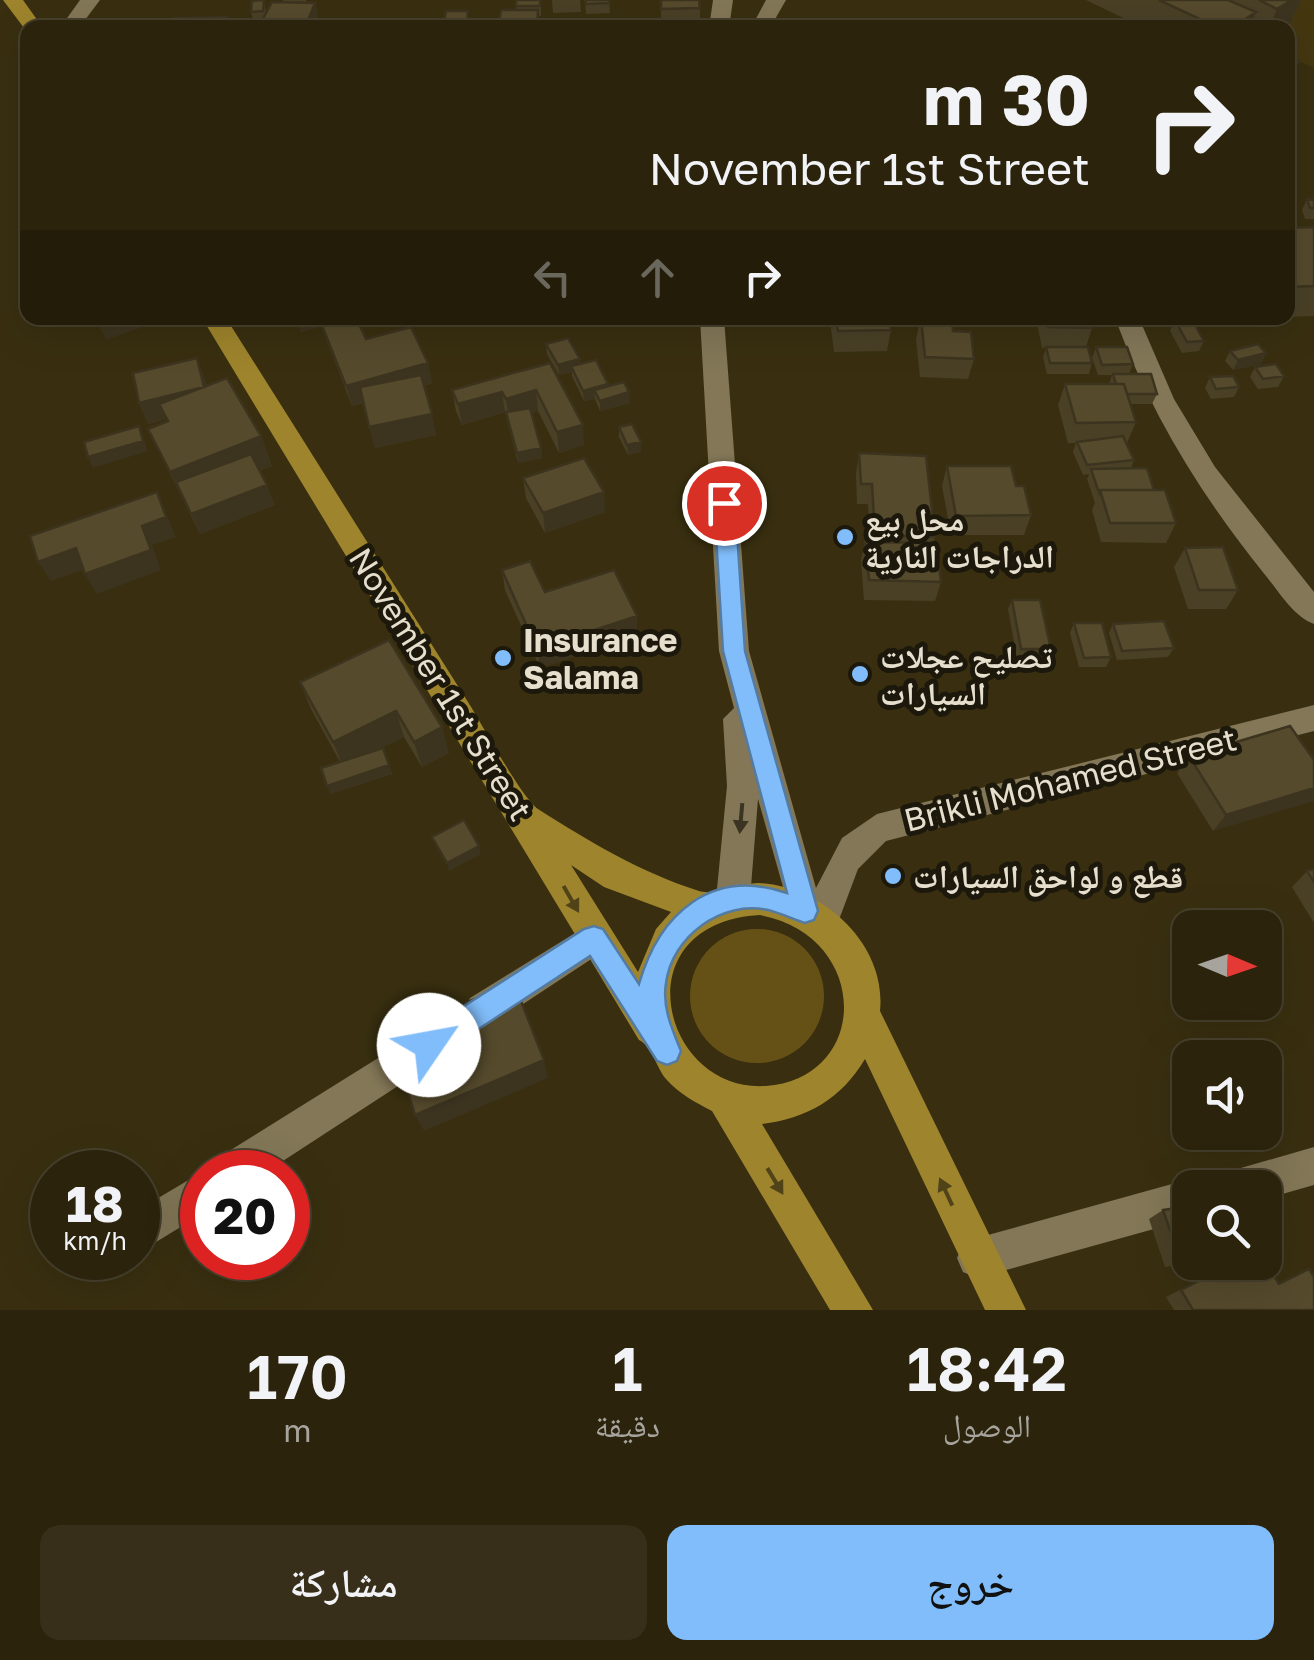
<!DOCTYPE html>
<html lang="ar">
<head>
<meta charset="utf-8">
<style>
	:root { --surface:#2b230c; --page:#372f1a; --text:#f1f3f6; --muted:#a6a49d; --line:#47402d; --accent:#81bdfa }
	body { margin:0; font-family:"Golos Text","Noto Naskh Arabic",sans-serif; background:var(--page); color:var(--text); direction:rtl; height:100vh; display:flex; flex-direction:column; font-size:38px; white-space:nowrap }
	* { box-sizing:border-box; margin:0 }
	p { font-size:32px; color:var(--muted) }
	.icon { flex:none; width:55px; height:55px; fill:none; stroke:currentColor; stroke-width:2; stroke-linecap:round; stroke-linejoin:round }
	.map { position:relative; height:1310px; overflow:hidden; direction:ltr }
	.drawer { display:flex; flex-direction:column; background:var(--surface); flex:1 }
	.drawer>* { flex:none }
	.banner { position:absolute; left:20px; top:20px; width:1275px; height:305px; border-radius:20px; box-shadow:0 10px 40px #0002,0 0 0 2px var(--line); direction:rtl; background:#2b230c; color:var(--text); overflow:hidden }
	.needle { width:65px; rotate:92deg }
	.controls { position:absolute; left:1172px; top:910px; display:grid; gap:20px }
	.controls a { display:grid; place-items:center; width:110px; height:110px; border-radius:20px; background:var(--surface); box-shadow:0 10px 40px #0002,0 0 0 2px var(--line); font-size:50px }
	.speed { position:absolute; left:30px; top:1150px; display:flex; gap:20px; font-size:50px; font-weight:700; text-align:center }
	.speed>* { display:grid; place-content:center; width:130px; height:130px; border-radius:50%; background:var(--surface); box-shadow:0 10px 40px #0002,0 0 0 2px var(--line); line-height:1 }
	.speed small { font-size:25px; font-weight:400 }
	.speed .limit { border:15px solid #d22; background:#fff; color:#111 }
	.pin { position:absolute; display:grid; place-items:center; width:85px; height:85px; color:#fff; margin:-42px; border:5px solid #fff; border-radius:50%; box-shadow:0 2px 10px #0007 }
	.me { position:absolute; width:110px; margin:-55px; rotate:57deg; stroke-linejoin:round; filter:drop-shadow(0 0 8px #0008) }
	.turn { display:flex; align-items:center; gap:35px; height:210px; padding:0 40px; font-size:45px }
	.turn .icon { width:130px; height:130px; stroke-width:2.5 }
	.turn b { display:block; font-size:70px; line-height:85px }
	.lanes { display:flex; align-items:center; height:95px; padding:0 40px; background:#0003; justify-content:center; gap:50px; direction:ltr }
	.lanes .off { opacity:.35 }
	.eta { display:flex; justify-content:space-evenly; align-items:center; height:170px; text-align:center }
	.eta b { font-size:60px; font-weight:600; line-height:70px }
	.button { display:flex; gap:20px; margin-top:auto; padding:20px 40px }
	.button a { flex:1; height:115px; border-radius:20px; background:var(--accent); color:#111; font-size:40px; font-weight:600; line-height:115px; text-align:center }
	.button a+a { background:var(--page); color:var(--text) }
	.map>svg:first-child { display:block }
</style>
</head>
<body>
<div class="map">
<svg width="1314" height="1310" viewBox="0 0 1314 1310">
	<rect width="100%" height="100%" fill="#392f10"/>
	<path fill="#443710" d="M1167,0H1314V68L1288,56V28L1227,27Z"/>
	<path fill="#655116" d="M690 996a67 67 0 1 1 134 0a67 67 0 1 1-134 0Z"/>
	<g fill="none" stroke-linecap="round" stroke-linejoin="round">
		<path fill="#837757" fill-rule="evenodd" d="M80,0H100L79,28H60Z
			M713,0H733L729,28H709Z
			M766,0H786L770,28H751Z
			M700,318H724L749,651L816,888L842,838L877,814L1314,705V731L886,841L858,869L834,933L822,938L793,922L758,799L750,899L745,910L733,915L721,910L716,899L727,786L723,719L734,708L719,651Z
			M1115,318H1139L1174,399L1215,467L1314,592V624C1294,617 1279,592 1266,576C1202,497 1150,413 1115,318Z
			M593,922L605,926L610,938L605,950L496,1022L483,1028L470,1022L465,1010L470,998Z
			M431,1025L444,1030L449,1043L444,1056L266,1172H213L218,1158Z
			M1314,1147V1185L1265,1199V1188H1215L1220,1174Z
			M202,1172V1214L138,1253V1210Z
			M1190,1179L1205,1188H1190V1219L977,1278L963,1272L957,1258L963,1244L977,1238Z"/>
		<path fill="#9e842c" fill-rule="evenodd" d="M3,0H23L43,28H28L27,32Z
			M202,318H226C307,446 387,574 468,702C482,724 521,797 538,809C590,842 640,872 699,891C715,896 740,883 758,883C822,885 887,944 880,1011L1026,1310H985L865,1059C841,1099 808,1118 762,1124L873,1310H830L712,1111C695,1102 679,1094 666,1079C656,1067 652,1046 639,1040ZM571,865L604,887L671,912L656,929L638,972ZM760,915C871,936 871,1078 766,1086C661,1093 620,923 760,915Z"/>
	</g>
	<path fill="#494026" d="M264,0L266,13L283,2V0H306V3H315L319,24L254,23L251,12Z
		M516,0H541V16H539L540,28H498L516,10Z
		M552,0H580L581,12L553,13Z
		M585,0H609L610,13L586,14Z
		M661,0L700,8V19H661Z
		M1086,0H1301L1290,24L1285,28H1144Z
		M227,17L230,28H171Z
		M444,21H470L469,28H445Z
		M1307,199L1314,200V219H1305L1302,210Z
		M1314,227V316L1288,317V228Z
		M296,318H356L366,339L428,363L432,383L424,386L436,435L375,448L364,403L352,406L321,326L301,332Z
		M811,318H890L891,330L887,351L834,352L831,329L832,322H812Z
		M921,318L953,331L974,359L968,379L920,377L916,339Z
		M1036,318H1090L1092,328L1086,347L1092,363L1089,374H1047L1043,357L1046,348H1042Z
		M1175,320L1204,341L1199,351L1182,353L1170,331Z
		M546,344L580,359V364L630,403L600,411L595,399L584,401L572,376V372L559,375L547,354Z
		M1096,347L1133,364L1129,374L1157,394L1152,404H1130L1136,422L1127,443L1134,460L1131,468L1154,490L1176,523L1166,543L1101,542L1092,510L1095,503L1087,479L1089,474L1083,475L1073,452L1076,443H1068L1058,405L1065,384H1109L1112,375H1098L1092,358Z
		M1230,351L1266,353L1261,364L1233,370L1225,361Z
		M197,358L207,386L261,436L272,466L259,471L275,505L200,534L148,429L167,422L166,419L148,424L139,403Z
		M550,363L584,445L559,453L538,411L532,413L541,448L542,458L518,463L505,412L462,425L456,411L452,390Z
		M1255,367L1284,376L1278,387L1258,389L1250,377Z
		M1210,377L1239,387L1234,397L1211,399L1205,388Z
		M619,427L641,442V452L628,455L619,437Z
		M859,453L935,537L933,543L941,582L935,601L864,600L861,561L865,542H870L868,504H857L856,474Z
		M947,466L1016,486L1031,515L1024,535H951L942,486Z
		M523,478L605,512L545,533L526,498Z
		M1185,548L1238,590L1226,609H1188L1174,567Z
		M502,570L545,592L637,635L540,668L505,590Z
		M1012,600L1051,649L1047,658H1017L1008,609Z
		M1074,623L1111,657L1106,667H1079L1070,633Z
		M1113,624L1174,648L1168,657L1117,660L1109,633Z
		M389,640L449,753L422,767L404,737L381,748H383L392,774L330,794L340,762L311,709L300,682Z
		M1189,756L1314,760L1213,831L1177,773Z
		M1314,869V923L1292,887L1307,871Z
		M1190,1206V1262H1195L1165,1267L1149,1219L1163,1210Z
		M1234,1262L1278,1283L1309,1269L1314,1310H1174L1166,1297Z"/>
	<path fill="#3c341f" d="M1292,0H1301L1290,24L1285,28H1269L1277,9Z
		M315,3L319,24L318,28H305Z
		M1256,12L1250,28H1232Z
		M1299,62L1288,89V69Z
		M101,318H168L106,340L96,319Z
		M297,318H355H319L321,326L301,332Z
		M1266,353L1261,364L1233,370L1238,360Z
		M197,358L205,379L212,408L159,404L166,419L148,424L139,403Z
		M580,359V369L571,366L572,372L559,375L558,365Z
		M428,363L432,383L352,406L346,386Z
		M608,384L609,395L594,390L595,399L584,401L583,391Z
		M536,390L538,411L509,419L506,399Z
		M502,392L505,412L462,425L458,404Z
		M629,392L630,403L600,411V401Z
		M432,414L436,435L375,448L369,427Z
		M583,425L584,445L559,453L557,432Z
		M139,426L148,451L93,468L88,457Z
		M261,436L272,466L184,501L170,472Z
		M641,442V452L628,455L627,445Z
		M541,448L542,458L518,463L517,453Z
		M267,485L275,505L200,534L191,514Z
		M157,492L176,537L152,545L161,570L97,594L85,574L142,526Z
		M604,492L605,512L545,533L543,513Z
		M76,548L88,568L51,581L38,562Z
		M637,616V635L540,668L537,649Z
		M396,711L404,737L343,767L333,742Z
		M442,727L449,753L422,767L414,742Z
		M389,765L392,774L330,794L327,786Z
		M1314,788V801L1213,831L1226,815Z
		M479,846L481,854L449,871L447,863Z
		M544,1060L548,1078L424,1131L415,1115Z"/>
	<path fill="#554a2c" stroke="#3c341f" stroke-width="2.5" d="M264,0L263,11L251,12L252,1Z
		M516,0H540V6H516Z
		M585,0H609V3L586,4Z
		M661,0H699L700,8L661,9Z
		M1159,0H1228L1256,12L1232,28H1219Z
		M1259,0H1292L1277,9Z
		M272,2L315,3L305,28H258Z
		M501,10H538L537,28H498Z
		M446,11H468L467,21H444Z
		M227,17L225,24H203L202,28H171L174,18Z
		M1288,56L1299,62L1288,69Z
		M1307,199L1314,200V208H1310Z
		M1314,227V286L1288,287V228Z
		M319,318H356L366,339L411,327L428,363L346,386Z
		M836,318H888L891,330L838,331Z
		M921,318L952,319L953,331L971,332L974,359L925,357Z
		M1046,318H1090L1092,328L1048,327Z
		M1192,319L1204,341L1187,342L1175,320Z
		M568,338L580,359L558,365L546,344Z
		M1258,344L1266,353L1238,360L1230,351Z
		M1046,347H1088L1092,363H1050Z
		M1096,347H1127L1133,364L1102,365Z
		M197,358L204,387L139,403L133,373Z
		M596,360L608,384L583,391L571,366Z
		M550,363L583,425L557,432L536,390L506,399L502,392L458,404L452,390Z
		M1276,364L1284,376L1263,379L1255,367Z
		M1113,374H1151L1157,394H1127L1124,384H1116Z
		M421,375L432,414L369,427L360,387Z
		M1233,376L1239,387L1216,389L1210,377Z
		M227,378L261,436L170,472L148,429L168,421L159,404Z
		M624,382L629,392L600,401L594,390Z
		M1065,384H1124L1136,422L1076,423Z
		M530,408L541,448L517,453L506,412Z
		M632,424L641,442L627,445L619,427Z
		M139,426L143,441L88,457L84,442Z
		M1123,436L1134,460L1087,465L1077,442Z
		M859,453L926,456L935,537L875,535L872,484H861Z
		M251,454L267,485L191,514L176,482Z
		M584,458L604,492L543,513L523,478Z
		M947,466H1011L1016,486H1024L1031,515L956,516Z
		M1147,468L1154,490H1100L1099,493L1091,469Z
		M1100,490H1165L1176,523H1110Z
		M157,492L166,517L142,526L151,550L85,574L76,548L38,562L30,536Z
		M865,542L936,543L941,582L869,580Z
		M1223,547L1238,590H1199L1185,548Z
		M530,561L545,592L614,570L637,616L537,649L502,570Z
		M1012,600H1040L1051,649H1021Z
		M1164,621L1174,648L1122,651L1113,624Z
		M1074,623H1102L1111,657L1084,658Z
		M389,640L442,727L414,742L396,711L333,742L300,682Z
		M1290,726L1314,760V788L1226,815L1189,756Z
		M383,748L389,765L327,786L321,768Z
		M464,820L479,846L447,863L432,837Z
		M1314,869V882L1307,871Z
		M514,983L544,1060L415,1115L390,1034Z
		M1190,1206V1258L1180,1259L1163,1210Z
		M1265,1218L1275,1245L1265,1246Z
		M1236,1262H1265L1279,1284L1309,1269L1314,1277V1310H1193L1181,1290Z"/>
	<defs><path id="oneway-solid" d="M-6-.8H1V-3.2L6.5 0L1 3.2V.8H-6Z" transform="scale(2.5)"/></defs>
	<use fill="#3b3422" href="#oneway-solid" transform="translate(741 818) rotate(95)"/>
	<g fill="#504318">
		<use href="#oneway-solid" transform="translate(571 899) rotate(60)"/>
		<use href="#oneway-solid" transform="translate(775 1181) rotate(59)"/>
		<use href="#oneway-solid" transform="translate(946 1192) rotate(-115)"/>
	</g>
	<path fill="#81bdfa" stroke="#547ba2" stroke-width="2.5" d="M724,495L735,503L745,651L818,911L814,920L805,923C793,919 780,913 768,910C721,900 672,937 666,983C662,1007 672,1029 681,1051L677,1061L667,1065L657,1061L590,956L439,1055L429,1059L419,1055L415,1045L419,1035L584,929L594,926L603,929L639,984C659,914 711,867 787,893L723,651L714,503Z"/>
	<g fill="#81bdfa" stroke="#1c180b" stroke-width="4">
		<circle cx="845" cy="537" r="10"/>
		<circle cx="503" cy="658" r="10"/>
		<circle cx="860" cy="674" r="10"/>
		<circle cx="893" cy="876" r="10"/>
	</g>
	<g text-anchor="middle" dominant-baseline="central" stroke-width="10" stroke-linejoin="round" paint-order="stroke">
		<g font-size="32" font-weight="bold" fill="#e6dfce" stroke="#1c180b" text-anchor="start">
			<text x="865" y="519">محل بيع<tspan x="865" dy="37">الدراجات النارية</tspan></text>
			<text x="523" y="640">Insurance<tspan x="523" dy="37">Salama</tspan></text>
			<text x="880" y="656">تصليح عجلات<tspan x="880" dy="37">السيارات</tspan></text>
			<text x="913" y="876">قطع و لواحق السيارات</text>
		</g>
		<g font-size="32" fill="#e6dfce" stroke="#1c180b">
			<text transform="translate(441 684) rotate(58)">November 1st Street</text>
			<text transform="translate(1070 779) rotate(-14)">Brikli Mohamed Street</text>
		</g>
	</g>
</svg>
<div class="controls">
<a><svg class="needle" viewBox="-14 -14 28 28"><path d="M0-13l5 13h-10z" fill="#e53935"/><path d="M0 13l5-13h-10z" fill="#a6a49d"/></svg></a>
<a><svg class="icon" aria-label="sound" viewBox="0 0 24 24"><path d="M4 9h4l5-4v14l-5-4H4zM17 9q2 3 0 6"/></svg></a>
<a><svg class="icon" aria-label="search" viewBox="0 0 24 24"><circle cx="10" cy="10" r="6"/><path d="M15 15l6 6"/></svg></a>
</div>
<div class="speed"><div>18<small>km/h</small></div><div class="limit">20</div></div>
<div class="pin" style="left:724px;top:503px;background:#d93025"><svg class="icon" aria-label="arrive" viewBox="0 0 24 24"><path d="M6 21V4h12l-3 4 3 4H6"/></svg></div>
<svg class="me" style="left:429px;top:1045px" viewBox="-20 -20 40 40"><circle r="19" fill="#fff"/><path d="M0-13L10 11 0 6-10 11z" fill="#81bdfa"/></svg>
<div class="banner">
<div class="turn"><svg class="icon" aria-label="right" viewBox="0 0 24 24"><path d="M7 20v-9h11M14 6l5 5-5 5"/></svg><div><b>30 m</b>November 1st Street</div></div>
<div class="lanes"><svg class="icon off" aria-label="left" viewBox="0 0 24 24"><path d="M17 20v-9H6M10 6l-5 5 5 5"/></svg><svg class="icon off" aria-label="ahead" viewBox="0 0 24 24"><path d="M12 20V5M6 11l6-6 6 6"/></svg><svg class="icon" aria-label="right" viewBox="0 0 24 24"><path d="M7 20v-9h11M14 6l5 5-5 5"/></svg></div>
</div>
</div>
<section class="drawer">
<div class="eta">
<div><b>18:42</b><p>الوصول</p></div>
<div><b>1</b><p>دقيقة</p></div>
<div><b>170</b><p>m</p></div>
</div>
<div class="button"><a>خروج</a><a>مشاركة</a></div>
</section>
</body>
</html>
